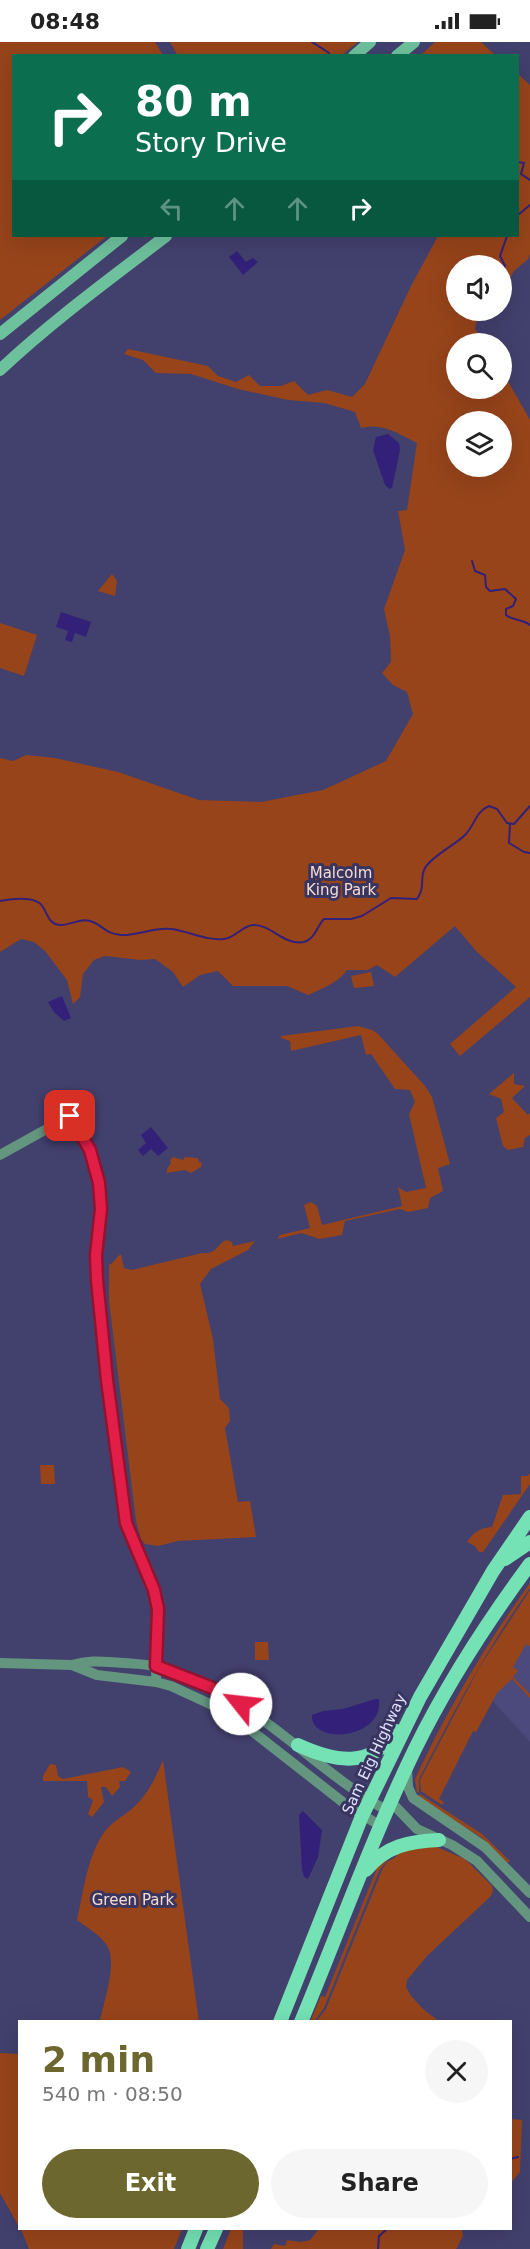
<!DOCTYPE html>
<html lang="en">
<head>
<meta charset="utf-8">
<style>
	:root { --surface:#fff; --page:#f6f6f6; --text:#222; --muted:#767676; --accent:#6c672e }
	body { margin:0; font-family:"DejaVu Sans",sans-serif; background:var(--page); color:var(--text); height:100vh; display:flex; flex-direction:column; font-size:22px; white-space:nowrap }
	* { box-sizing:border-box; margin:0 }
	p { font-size:20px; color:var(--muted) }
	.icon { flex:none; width:33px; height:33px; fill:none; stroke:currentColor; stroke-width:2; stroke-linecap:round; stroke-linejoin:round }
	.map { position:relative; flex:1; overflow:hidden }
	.sheet { position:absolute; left:18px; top:1978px; width:494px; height:210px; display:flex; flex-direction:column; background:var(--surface); border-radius:0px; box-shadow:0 6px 24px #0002 }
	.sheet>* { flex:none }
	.top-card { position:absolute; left:12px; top:12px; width:507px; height:183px; border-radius:0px; box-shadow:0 6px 24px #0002; background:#0b6e4f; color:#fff; overflow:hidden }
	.fabs { position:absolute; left:446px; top:213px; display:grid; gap:12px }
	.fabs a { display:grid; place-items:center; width:66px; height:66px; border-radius:50%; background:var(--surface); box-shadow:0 6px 24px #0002; font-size:30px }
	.pin { position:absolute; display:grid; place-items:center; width:51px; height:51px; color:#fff; margin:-26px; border-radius:12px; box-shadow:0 3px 9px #0006 }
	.me { position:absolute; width:66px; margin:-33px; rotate:299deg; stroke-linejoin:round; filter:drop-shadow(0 0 4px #0008) }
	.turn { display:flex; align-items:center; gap:21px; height:126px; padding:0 24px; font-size:27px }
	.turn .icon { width:78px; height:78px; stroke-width:2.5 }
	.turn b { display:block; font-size:42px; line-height:51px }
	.lanes { display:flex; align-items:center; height:57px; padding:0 24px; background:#0003; justify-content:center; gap:30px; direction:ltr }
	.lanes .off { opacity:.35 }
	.round { display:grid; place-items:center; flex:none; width:63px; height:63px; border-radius:32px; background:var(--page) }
	.overview { display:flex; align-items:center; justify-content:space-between; height:102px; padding:0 24px }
	h1 { font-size:36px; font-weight:700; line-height:45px; color:var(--accent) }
	.cta { display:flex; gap:12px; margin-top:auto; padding:12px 24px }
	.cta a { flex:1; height:69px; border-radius:36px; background:var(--accent); color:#fff; font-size:24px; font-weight:700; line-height:69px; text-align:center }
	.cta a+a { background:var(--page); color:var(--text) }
	.status { display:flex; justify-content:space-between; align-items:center; height:42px; padding:0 30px; background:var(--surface); direction:ltr }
	.status svg { height:16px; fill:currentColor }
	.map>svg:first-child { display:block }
</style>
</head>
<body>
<div class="status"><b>08:48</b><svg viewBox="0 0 49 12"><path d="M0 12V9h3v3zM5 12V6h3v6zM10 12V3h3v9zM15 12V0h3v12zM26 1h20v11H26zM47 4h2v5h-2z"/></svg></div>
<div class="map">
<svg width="530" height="2207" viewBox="0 0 530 2207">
	<rect width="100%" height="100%" fill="#42406d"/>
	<path fill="#4c497d" d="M530,1559V1700L480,1645Z"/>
	<path fill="#97441a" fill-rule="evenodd" d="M0,0H155L163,13L14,14V194H107L0,278Z
		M170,0H358L342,13L178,14Z
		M435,0H481L495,13H421Z
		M518,32L530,43V212L528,217L514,229L501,253V224H456V268L481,269L478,271L475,287L486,301L456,302V346H501V327L530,378V955L460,1014L450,1002L516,945L477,910L455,884L395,935L377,923L368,928H347C338,941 323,946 308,953L287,944H233L218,929L200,933L183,945L173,930L155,917L140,918L105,914L94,918L83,932L80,955L73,962L67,938L45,909L34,900L21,897L0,910V716L13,719L26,713L55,716L118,730L199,758L261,760L323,748L386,719L413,672L407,650L393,643L382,631L391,620L390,594L384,567L405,508L398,469L407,468L417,401C400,392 381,380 361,386L355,370L352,369L324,361L288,358L238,347L191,332L156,331L143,318L124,312L128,307L208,324L218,334L236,340L249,333L260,344H281L294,339L308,353L327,348L352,355L365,342L411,244L438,194H518ZM456,380H501V424H456V390L452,389L456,390Z
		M112,532L117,539L115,554L98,549Z
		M0,581L37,593L24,634L0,626Z
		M371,930L374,944L354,946L351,934Z
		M358,984L372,988L378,992L425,1044L432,1055L450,1122L438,1126L443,1149L430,1156L428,1166L409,1170L400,1167L345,1179L342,1193L319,1197L302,1191L277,1197L280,1193L310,1186L304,1163L311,1160L317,1164L322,1183L402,1164L398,1145L406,1150L426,1146L409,1072L415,1060L410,1048L395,1047L371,1012L366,1013L361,993L291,1009L290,999L281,996V994Z
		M514,1031V1042L525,1044L512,1056L528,1073L530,1071V1093L525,1096L523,1105L508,1108L503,1104L496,1076L504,1070L501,1057L489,1052Z
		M173,1115L183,1118L185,1115L198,1116L199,1120L202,1121L201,1125L191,1131L185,1128L167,1131V1127L171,1121L170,1118Z
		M227,1198L232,1200L233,1204L255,1199L248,1208L211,1227L200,1242L213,1297L220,1357L229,1366L230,1379L225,1386L238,1460L250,1459L256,1495L178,1499L158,1504L145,1502L141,1497L136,1479L109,1259V1223C115,1220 116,1215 121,1212L124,1226L132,1228L202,1211C217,1213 217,1201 227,1198Z
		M40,1423H54L55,1442H41Z
		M530,1431V1442L483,1510H479L475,1504L467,1500C474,1490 480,1486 492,1485L503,1453L521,1452V1434H528Z
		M530,1541V1546C487,1606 453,1671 419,1737V1750L417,1751L415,1737C447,1668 486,1602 530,1541Z
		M530,1548V1604L526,1602L513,1625L518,1629L513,1635L530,1652V1656L512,1637L497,1651L476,1690L473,1689L439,1757L444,1760L442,1763L421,1749L420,1738L479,1626Z
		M255,1600H268L269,1618H255Z
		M163,1718L199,1980H100C103,1961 119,1919 106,1902C99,1892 86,1885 77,1878C84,1848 87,1814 105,1789C114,1778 124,1774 134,1765C148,1752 156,1735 163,1718Z
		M50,1722L56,1723L58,1734L63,1737L123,1725L131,1730L125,1739H119L120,1745L112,1754L106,1745H101L104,1760L92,1775L88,1772L93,1758L88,1755L87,1739H43V1734Z
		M420,1752L482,1792L510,1819L507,1821L482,1796L424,1759L418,1754Z
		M432,1803L465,1817L492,1844L493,1848L491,1854L427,1914L407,1938L406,1945L411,1954L423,1967L440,1980H316L326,1967L382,1828L387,1820L397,1814L395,1809Z
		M389,1816L379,1829L324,1966L314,1980H310L321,1954L325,1955L377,1826L381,1821Z
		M0,2011L19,2012V2185L0,2151Z
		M510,2077L522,2078L520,2130L510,2142Z
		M21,2187H182L174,2207H29Z
		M231,2187H243V2207H223Z
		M319,2187H462L463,2194L456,2207H271L274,2202L285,2204L287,2198L301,2200L310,2198Z"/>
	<path fill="#322079" d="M237,209L246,220L253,216L258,220L243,233L229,215Z
		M388,392L399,401L400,408L392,446L389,447L385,443L373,408L376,395Z
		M61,570L91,580L86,595L75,591L72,600L65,598L68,589L56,585Z
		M62,954L71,976L64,979L54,970L48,960Z
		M151,1085L168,1106L158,1114L151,1107L143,1114L138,1108L146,1101L141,1093Z
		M375,1657H379C384,1698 310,1703 312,1673L323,1669L343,1667Z
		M303,1769L322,1788L318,1815L308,1837L304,1835L302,1827L299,1773Z"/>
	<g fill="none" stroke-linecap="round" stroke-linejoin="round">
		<path stroke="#322079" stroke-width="2" d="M312,0L329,11
			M518,120L524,121L521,132L530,138
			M518,173L530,163
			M501,229L505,224L500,214L507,194
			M472,519L475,529L485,533L486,545L490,549L505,547L516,557L513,564L506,567V573C513,579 523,577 530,583
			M510,782L509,801L524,810L530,811
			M0,859C11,857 36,853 43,865C48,873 49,883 61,883C72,883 81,875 93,880C105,885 104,891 121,893C137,894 154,885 171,887C189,889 206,899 224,897C235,896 242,884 253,883C271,882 284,904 304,900C315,897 317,884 324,877H351L362,874L391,856L417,857C426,844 419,837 425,826C432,814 455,803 465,793C475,783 475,770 489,764L497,767L507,781L514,782L530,764
			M510,2117L518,2115
			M378,2207L379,2194L387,2187"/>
		<path stroke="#63957f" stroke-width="10" d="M0,1113L70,1074L90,1108L98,1141L101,1167L96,1213L103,1301L126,1481L154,1548L158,1567L156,1640
			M0,1621L72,1623L97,1633L156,1640L171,1644L223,1668L248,1686L349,1765L381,1784
			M72,1623C91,1617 105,1620 125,1621C136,1622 147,1622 157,1625C249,1646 308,1725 388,1769
			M407,1726L408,1745L413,1756L485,1805L530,1851
			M392,1761L417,1787L452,1803L477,1819L530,1875"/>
		<path stroke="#6ec19d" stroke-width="12" d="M354,14L370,0
			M397,14L414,0
			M0,292L122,194
			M0,328C52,279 110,237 166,194"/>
		<path stroke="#75e2b5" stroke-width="14" d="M505,1517L530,1500
			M298,1703C335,1720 371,1727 396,1689
			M366,1828C385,1804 410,1799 439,1798
			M280,1980L362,1774L420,1655L493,1529L530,1475
			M301,1980C339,1889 372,1796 415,1707C447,1642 487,1580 530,1522
			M188,2207L196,2187
			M207,2207L216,2187"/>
	</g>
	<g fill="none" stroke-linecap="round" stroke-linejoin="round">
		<g stroke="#92132f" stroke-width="15">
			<path id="route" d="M70,1074L90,1108L99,1141L101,1167L96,1213L97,1238L107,1338L126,1481L154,1548L158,1567L156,1624L210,1645L241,1662"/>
		</g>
		<use href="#route" stroke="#e11d48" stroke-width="10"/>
	</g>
	<g text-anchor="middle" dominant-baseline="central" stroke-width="6" stroke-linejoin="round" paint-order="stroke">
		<g font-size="15" fill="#f6dbcf" stroke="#383561">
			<text x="341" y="831">Malcolm<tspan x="341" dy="17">King Park</tspan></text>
			<text x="133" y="1858">Green Park</text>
		</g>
		<g font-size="15" fill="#e2e2fe" stroke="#383561">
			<text transform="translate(374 1712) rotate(-65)">Sam Eig Highway</text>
		</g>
	</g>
</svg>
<div class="fabs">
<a><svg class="icon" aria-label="sound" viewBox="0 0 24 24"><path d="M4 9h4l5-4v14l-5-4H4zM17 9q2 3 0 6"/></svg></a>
<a><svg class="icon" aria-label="search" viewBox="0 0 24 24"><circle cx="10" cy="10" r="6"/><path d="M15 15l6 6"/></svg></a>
<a><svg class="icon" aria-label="layers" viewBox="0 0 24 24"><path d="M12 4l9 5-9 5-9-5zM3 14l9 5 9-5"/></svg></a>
</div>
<div class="pin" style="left:70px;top:1074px;background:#d93025"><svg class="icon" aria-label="arrive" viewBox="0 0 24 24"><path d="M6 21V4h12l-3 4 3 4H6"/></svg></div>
<svg class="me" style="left:241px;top:1662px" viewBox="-20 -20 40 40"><circle r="19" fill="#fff"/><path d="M0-13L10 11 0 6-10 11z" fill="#e11d48"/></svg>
<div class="top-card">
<div class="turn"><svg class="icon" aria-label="right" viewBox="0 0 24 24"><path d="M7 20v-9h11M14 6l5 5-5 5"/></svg><div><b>80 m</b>Story Drive</div></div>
<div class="lanes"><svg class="icon off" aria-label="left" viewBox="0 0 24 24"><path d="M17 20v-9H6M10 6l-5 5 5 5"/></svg><svg class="icon off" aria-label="ahead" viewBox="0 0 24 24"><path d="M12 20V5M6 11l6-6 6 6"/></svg><svg class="icon off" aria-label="ahead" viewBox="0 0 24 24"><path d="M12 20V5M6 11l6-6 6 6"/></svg><svg class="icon" aria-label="right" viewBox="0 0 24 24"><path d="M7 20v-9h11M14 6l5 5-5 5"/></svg></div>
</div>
<section class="sheet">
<div class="overview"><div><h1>2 min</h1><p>540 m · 08:50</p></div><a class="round"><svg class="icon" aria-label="close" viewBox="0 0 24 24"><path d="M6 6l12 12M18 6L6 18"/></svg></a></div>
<div class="cta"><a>Exit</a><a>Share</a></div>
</section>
</div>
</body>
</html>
